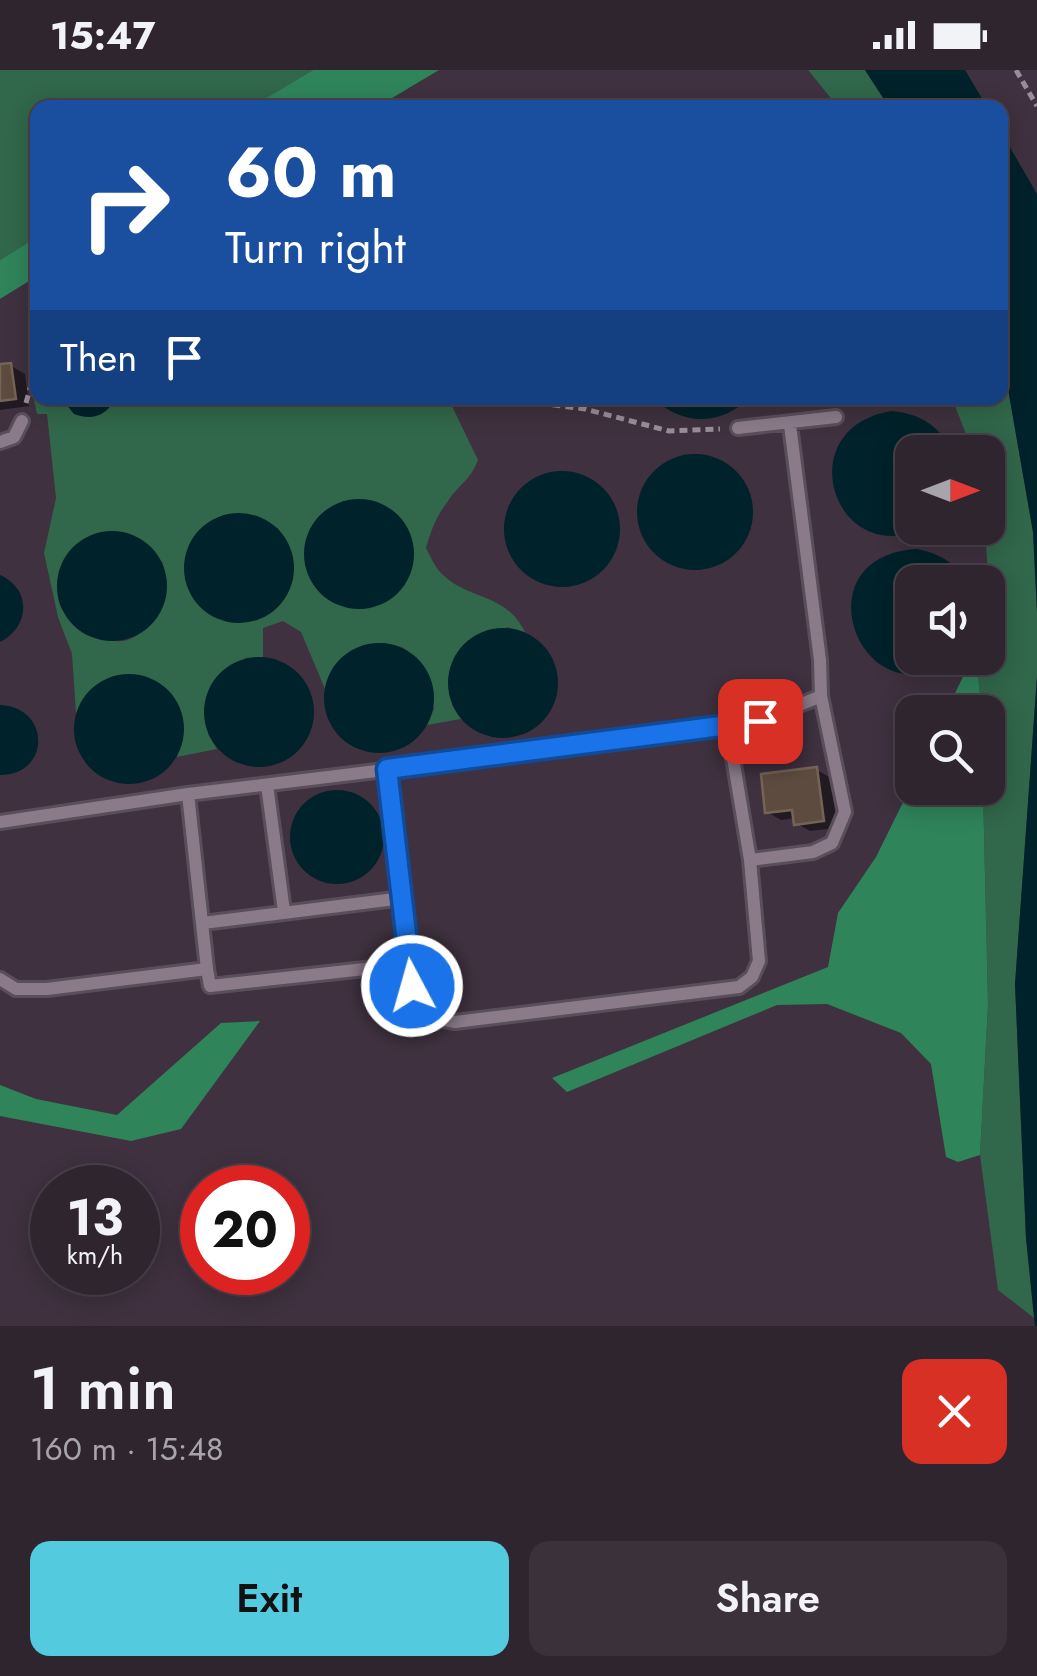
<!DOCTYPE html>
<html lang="en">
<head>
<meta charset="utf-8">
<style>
	:root { --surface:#2f252f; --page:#3b313b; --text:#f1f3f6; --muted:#a7a5aa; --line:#4a424b; --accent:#54cade }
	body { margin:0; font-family:Jost,sans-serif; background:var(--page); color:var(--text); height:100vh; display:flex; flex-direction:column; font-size:38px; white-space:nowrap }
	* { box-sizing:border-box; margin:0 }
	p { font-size:32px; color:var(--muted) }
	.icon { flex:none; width:55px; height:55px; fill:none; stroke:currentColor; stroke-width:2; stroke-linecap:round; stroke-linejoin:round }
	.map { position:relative; height:1256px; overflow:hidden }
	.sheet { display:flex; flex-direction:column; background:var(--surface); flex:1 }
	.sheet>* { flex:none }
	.guide { position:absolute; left:30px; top:30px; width:978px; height:305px; border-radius:20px; box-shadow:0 5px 25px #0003,0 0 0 2px var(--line); background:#1a4fa0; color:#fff; overflow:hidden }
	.needle { width:65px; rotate:90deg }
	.controls { position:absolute; left:895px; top:365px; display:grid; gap:20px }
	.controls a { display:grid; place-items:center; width:110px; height:110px; border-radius:20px; background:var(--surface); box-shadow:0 5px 25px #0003,0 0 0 2px var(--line); font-size:50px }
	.speed { position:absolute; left:30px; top:1095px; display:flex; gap:20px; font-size:50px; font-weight:700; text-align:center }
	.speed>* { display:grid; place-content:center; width:130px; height:130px; border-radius:50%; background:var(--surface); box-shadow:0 5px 25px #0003,0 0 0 2px var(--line); line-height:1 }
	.speed small { font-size:25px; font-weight:400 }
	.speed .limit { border:15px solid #d22; background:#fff; color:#111 }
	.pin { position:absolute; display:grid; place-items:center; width:85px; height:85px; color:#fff; margin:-42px; border-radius:20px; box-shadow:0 5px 15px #0006 }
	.me { position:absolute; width:110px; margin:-55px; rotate:354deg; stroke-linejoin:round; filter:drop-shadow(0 0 8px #0008) }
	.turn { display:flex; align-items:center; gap:35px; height:210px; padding:0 30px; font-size:45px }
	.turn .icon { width:130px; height:130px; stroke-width:2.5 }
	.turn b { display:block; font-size:70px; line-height:85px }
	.then { display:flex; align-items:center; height:95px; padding:0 30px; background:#0003; gap:20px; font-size:38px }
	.round { display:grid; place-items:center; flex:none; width:105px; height:105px; border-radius:20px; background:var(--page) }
	.overview { display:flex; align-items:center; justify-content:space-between; height:170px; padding:0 30px }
	h1 { font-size:60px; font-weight:600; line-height:75px }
	.action { display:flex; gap:20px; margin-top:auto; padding:20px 30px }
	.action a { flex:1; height:115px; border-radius:20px; background:var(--accent); color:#111; font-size:40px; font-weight:600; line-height:115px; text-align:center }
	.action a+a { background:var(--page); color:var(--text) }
	.status { display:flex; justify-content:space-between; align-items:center; height:70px; padding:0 50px; background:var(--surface); direction:ltr }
	.status svg { height:28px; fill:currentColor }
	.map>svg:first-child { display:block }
</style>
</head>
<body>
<div class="status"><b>15:47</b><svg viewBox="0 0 49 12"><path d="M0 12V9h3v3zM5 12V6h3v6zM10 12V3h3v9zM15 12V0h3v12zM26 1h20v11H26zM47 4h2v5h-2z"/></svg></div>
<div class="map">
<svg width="1037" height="1256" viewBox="0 0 1037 1256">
	<rect width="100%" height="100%" fill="#3f313f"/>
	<path fill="#31674a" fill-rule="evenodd" d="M0,0H313L251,37L38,38L37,167L0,190Z
		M808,0H865L889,37H838Z
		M1000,273L1033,462L1037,542V607L1015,914L1026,1168L1034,1248L998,1220L980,1085L988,935L983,718H988V642H981L977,588H988C988,543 990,502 984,458H988V382H973L952,328H1000Z
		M37,324L38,328H61L62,331L114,332L115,328L187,332L190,328H448L478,390C470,411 459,414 448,431C437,445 431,460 426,478C431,487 435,498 443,505C471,531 506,523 525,562L507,557L452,635L461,649L427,655L434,639L417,588L402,577L384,573L365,575L334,596L325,619L301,562L283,551L263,558V587L245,588L208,664L217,679L177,687C205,612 110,571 76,644L72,584L58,547L44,483L56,428L47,344H37L34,330ZM277,457C310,504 286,555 227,552ZM306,469L365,539C324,537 301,508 306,469ZM162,491C169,516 166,527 150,547C146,552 141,562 136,566C113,582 76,558 62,539C55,528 58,512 59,501Z"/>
	<path fill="#2f845a" d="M313,0H439L377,37H251Z
		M37,167V206L0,229V190Z
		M972,588H977L981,642H946Z
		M912,714V718H983L988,935L980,1085L958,1092L946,1087L931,994L901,963L827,934L777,935L567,1022L552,1008L828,897L838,843L876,787Z
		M260,951L181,1059L131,1071L0,1046V1015L36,1029L117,1045L221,953Z"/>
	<path fill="#00222a" d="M865,0H965L987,37H889Z
		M1000,60L1037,124V542L1033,462L1000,273Z
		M61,328H115C107,346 92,351 74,344Z
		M653,328H749C721,356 682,356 653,328Z
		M892,341C921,344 940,356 952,382H912V458H925C833,501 788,357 892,341Z
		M637 442a58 58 0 1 1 116 0a58 58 0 1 1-116 0Z
		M504 459a58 58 0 1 1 116 0a58 58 0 1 1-116 0Z
		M304 484a55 55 0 1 1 110 0a55 55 0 1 1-110 0Z
		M184 498a55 55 0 1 1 110 0a55 55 0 1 1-110 0Z
		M57 516a55 55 0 1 1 110 0a55 55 0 1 1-110 0Z
		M916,479C939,483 954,492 967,512H912V588H953C863,656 796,487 916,479Z
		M0,505C32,519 30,557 0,572Z
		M448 613a55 55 0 1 1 110 0a55 55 0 1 1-110 0Z
		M324 628a55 55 0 1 1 110 0a55 55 0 1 1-110 0Z
		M204 642a55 55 0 1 1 110 0a55 55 0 1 1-110 0Z
		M74 659a55 55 0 1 1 110 0a55 55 0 1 1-110 0Z
		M1037,607V1256H1035L1026,1168L1015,914Z
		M0,635C51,637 51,705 0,705Z
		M290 767a47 47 0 1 1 94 0a47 47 0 1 1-94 0Z"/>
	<path fill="#0007" d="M11,296L25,304L29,336L0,340V297Z
		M817,700L831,708L837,758L810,761L796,753L795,748L781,750L767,742Z"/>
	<path fill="#5d4b3f" stroke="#766357" stroke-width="2.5" d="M11,293L16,329L0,331V294Z
		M817,697L824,751L794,755L792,740L765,743L761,704Z"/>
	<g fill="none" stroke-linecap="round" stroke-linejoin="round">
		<g stroke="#5a4e5a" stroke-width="18">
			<path id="lane" d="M790,355L820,590L821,626L845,742L832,773L813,782L750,790L728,658L761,651L821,626
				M738,358L836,347
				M0,372L14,367L22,351
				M387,699L403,828
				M267,715L284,841
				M0,752L188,724L728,658
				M203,853L403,828L410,904
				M207,899L210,916L401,895C416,926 417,948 455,952L739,917L752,907L759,891L750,790
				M0,909L16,919H47L207,899L188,724"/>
		</g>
		<path stroke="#988d98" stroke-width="5" stroke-dasharray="8 5" stroke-linecap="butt" d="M1016,0L1037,36
			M501,328L585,339L669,361L720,359
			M26,333L32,311L38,304"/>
		<use href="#lane" stroke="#8a7a8a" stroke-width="12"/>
	</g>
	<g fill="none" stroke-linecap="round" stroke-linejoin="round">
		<g stroke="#114b97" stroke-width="25">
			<path id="route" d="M412,916L387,699L760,651"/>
		</g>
		<use href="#route" stroke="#1a73e8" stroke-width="18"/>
	</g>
</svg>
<div class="controls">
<a><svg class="needle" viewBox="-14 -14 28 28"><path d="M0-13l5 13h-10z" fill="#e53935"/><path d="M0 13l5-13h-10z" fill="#a7a5aa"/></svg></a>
<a><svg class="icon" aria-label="sound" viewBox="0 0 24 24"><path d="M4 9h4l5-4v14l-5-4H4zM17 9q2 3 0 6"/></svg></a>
<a><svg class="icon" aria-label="search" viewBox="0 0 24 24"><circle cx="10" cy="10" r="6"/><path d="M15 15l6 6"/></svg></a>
</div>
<div class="speed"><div>13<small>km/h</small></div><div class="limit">20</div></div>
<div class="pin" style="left:760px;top:651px;background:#d93025"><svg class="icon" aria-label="arrive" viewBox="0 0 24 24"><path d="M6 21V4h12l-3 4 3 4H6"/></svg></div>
<svg class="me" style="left:412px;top:916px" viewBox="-20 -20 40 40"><circle r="17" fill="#1a73e8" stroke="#fff" stroke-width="3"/><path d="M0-11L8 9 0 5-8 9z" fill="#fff"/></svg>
<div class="guide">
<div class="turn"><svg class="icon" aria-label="right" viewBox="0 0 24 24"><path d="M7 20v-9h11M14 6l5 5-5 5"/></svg><div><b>60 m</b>Turn right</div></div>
<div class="then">Then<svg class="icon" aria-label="arrive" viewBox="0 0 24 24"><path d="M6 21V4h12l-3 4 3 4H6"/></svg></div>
</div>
</div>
<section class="sheet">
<div class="overview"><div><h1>1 min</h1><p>160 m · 15:48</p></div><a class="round" style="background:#d93025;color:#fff"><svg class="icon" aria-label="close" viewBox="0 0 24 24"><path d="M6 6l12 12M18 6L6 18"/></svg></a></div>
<div class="action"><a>Exit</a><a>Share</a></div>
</section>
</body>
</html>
